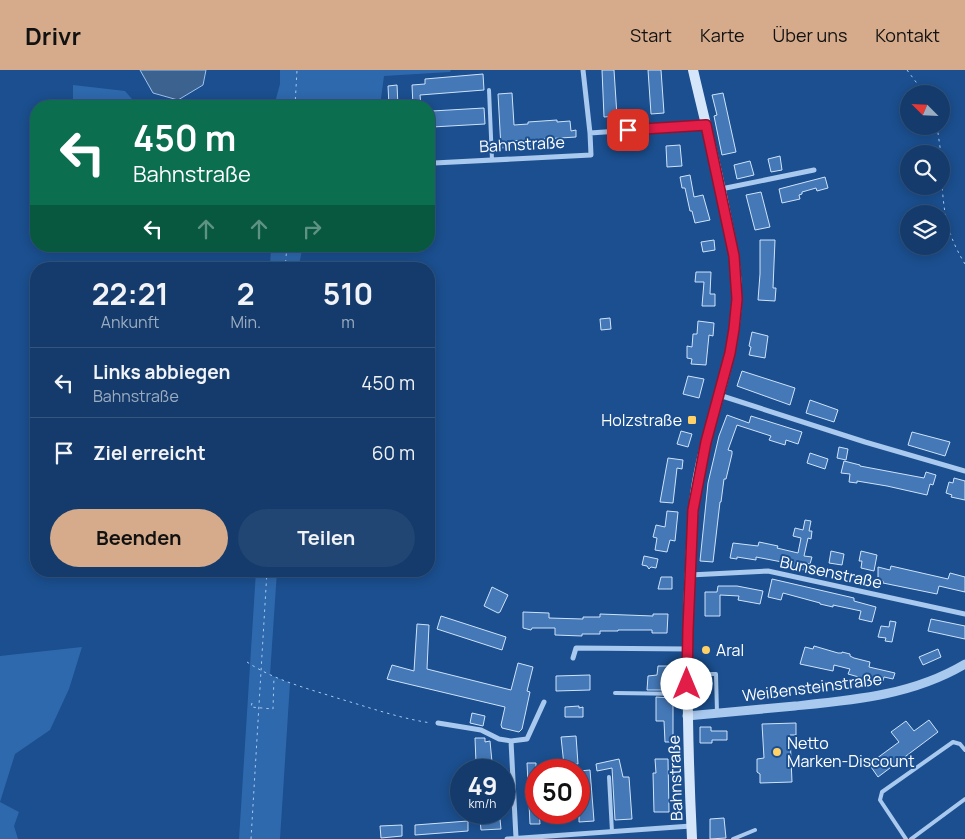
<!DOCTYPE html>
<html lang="de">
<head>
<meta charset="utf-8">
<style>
	:root { --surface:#143b6b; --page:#214673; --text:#f1f3f6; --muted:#9dadc1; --line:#33557e; --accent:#d6ab8b }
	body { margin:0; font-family:Manrope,sans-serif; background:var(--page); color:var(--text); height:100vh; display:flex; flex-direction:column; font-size:19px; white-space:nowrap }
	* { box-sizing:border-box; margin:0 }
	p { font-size:16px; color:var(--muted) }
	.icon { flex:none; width:28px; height:28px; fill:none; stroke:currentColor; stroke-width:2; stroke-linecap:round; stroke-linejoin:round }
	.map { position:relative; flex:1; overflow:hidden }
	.side { position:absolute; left:30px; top:192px; width:405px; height:315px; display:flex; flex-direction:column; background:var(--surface); border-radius:20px; box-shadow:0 2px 12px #0003,0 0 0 1px var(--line) }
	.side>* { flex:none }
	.banner { position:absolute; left:30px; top:30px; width:405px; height:152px; border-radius:20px; box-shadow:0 2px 12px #0003,0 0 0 1px var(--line); background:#0b6e4f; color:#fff; overflow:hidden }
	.needle { width:32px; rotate:294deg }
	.tools { position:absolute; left:900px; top:15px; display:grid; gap:10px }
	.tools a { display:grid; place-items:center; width:50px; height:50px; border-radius:50%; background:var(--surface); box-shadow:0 2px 12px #0003,0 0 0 1px var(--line); font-size:25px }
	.speed { position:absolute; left:450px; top:689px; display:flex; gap:10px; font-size:25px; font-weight:700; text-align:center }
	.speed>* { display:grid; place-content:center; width:65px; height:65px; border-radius:50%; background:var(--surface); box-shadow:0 2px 12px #0003,0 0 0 1px var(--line); line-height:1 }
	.speed small { font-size:12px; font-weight:400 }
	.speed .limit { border:8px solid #d22; background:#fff; color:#111 }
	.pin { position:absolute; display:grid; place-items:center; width:42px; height:42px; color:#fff; margin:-21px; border-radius:10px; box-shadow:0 2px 8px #0006 }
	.me { position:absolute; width:55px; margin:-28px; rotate:0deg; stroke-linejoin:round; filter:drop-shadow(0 0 4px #0008) }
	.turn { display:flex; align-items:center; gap:18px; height:105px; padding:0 20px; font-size:22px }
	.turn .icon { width:65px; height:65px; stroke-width:2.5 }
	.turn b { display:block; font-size:35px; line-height:42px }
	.lanes { display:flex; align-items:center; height:48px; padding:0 20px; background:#0003; justify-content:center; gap:25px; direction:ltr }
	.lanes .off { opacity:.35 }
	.eta { display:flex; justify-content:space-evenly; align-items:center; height:85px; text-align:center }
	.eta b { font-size:30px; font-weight:700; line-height:35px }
	.action { display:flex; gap:10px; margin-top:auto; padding:10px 20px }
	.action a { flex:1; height:58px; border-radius:30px; background:var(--accent); color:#111; font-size:20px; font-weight:700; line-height:58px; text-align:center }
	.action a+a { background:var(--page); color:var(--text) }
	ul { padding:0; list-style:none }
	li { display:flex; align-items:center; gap:15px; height:70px; padding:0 20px; border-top:1px solid var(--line) }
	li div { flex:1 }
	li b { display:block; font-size:19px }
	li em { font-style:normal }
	header { display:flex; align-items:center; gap:30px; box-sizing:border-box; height:70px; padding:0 25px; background:var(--accent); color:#111 }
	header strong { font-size:24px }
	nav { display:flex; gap:28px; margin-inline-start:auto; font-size:18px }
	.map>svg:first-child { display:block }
</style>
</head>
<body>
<header>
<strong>Drivr</strong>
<nav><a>Start</a><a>Karte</a><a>Über uns</a><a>Kontakt</a></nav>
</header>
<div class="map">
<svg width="965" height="769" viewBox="0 0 965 769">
	<rect width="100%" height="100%" fill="#1b4f8f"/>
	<path fill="#2e69ad" d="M280,0H451L450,2L384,6L380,36H274L280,14Z
		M73,15L125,21L138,36H73Z
		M271,176H303L298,199H270Z
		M256,501H277L270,605L290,613L280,769H239Z
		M82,577L69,619L50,660L15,684L0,732L19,742L14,756L18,769H0V586Z"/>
	<path fill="#3c6290" stroke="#9cc4f0" d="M140,0H206L203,15L178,30L153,23Z"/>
	<path fill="#4478b7" stroke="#cfe3fa" d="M602,0H614L617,46L604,47Z
		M648,0H661L664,43L651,44Z
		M483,4L484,20L420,25L421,36H413L412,15L425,14V9Z
		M397,15L398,36H389L388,16Z
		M512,23L514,55L528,54V52L557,50V52L570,51L571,61L576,60V67L544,69V75L526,76L525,70L511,71V77L501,78L498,24Z
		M723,23L736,82L722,85L714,46L717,45L712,25Z
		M484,38L485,54L432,57V41Z
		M680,75L682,96L667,97L666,76Z
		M780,86L782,100L771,102L768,89Z
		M750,91L754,105L737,109L734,95Z
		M690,105L694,127L703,125L710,150L695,153L692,141H690L685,118H682L680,107Z
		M825,107L828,118L817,121L816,118L802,122V124L799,125L800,129L782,133L779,119Z
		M761,122L770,157L755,160L746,125Z
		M714,170L715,180L703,182L701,172Z
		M760,170H775L773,218H776L775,231L758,230L760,204Z
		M696,202H711L710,224H715V236H702L704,212H695Z
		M610,248L611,259L601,260L600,249Z
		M698,251L714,253L713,266L709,265L706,295L691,294L692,289L687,288V276L692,277L693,264H697Z
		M752,262L768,266L765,288L749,285L751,277L749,276Z
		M742,301L795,318L790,335L737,316Z
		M688,306L704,309L699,328L683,324Z
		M810,330L838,340L834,352L806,343Z
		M727,345L749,353L751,346L802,362L798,374L786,370L785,375L769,370L771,366L737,355L728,380L732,381V384L726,409H724L721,432H720L713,492L700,491L708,413L719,366Z
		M681,361L692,364L688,377L677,374Z
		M912,362L950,372L945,386L908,375Z
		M839,377L848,379L846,390L837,388Z
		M810,383L828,389L825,399L807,393Z
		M668,388L683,390L682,399L677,398L673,433L660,432Z
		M844,391L860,395V396L924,408L926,402L936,405L933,415L930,414L927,425L887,416L857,411V413L849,412L850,404L841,403Z
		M954,408L965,411V430L951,427L952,425L946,423L949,412L953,413Z
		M667,441L678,442L675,471L670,470L667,482L655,480L657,468L653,467L656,455L665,457Z
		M805,450L811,451L809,461H812L811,469L808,468L804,486L812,487L810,494L806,493L804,500L781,495L782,492L756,487V490L737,487V489L730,488L733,473L758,476L759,472L778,476L777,478L798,483L801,468L793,466L795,458L803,460Z
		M831,481L844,484L842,495L829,493Z
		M861,481L877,485L874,501L861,498L862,491H859Z
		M644,486L658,489L656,498L651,497L649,499L647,496L642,495Z
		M891,496L948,509L950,503L965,507V522L939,516L937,524L883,513V511L878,509V497L890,500Z
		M661,507H672V519H658Z
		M772,509L854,528V531L876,537L872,552L859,549L861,541L833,535V537L820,534V533L783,523L781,530L768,527Z
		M718,516H737L763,521L760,534L738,530L739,526L720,525V546H705V522H717Z
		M492,517L508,525L500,542L498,543L484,536Z
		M523,542L549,543V548L583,549V547H600V544L653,546V544H668L667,563H652V560H618V561H600V564H582V566L555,565V558H532L531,560L523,558Z
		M441,546L506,567L502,580L437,559Z
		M931,549L965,556V569L928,561Z
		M890,551L896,552L892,572L885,571L886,568L878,567L881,556L889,557Z
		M417,554L429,555L427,599L511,620L518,593L533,597L527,621L530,622L522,659L519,662L502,658L501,655L505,637L387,609L392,595L414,601Z
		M814,576L838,583H842V582L850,584V586L854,588L870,592L869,597L895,603L893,609L884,607L883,611L865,614L866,609L848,604L850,599L834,595L833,601L800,594L805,577L813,579Z
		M938,579L941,587L923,595L919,587Z
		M658,596H672V620H647L648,606L657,605Z
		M590,605V620L556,621V606Z
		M656,627L671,628V634H673V672H665L664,651H656Z
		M579,636V638L583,637V647H565V637Z
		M472,643L485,646L483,656L470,653Z
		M929,650L938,662L878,707L869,694L899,672L891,662L906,651L914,661Z
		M796,653V665H790L792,712L760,713V704L757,702V689L764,688L762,654Z
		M700,657H711V661H727V670H712V673H700Z
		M576,666L578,694L564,695L561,667Z
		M475,668H485V672L490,671L492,692L476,693Z
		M619,689L623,707H629L632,749L615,750L612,698L597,701L596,694Z
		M655,689H668L669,742H654L653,703H656Z
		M527,693H536V742H539L540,754H530Z
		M590,700L594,751L579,752V701Z
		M724,748L726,768L710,769V749Z
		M497,749H500L501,759L481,760L480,750Z
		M468,751V761L415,765V755Z
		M402,755V766L381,768L380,756Z"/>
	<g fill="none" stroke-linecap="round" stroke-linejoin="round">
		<path stroke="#a9c9ee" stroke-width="1" stroke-dasharray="2.5 4" stroke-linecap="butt" d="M907,0L925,24
			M295,36L297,0
			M937,56L941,84
			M941,92C943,134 943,158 965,194
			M285,199L287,176
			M247,592C274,610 306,618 337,628C368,637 398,648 431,653
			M252,633L251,637L273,639L274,607
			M251,769L267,501"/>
		<path stroke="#a9c9ee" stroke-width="4" d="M489,20L492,90
			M688,604H716L717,643
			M615,623L687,624
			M609,707L612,762
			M733,769L755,760
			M906,769L880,730L882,722L953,672L960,674L965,680
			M911,769L965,729"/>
		<path stroke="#a9c9ee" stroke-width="5" d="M583,0L590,63
			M434,93L591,85L590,63L706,55
			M721,119L814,100
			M719,325L865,372L965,401
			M690,505L768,501L965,544
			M573,588L576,578L687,579
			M438,653L481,660L499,669L511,671
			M516,768L511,671L527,669L544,632
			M507,769L691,756"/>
		<path stroke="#a9c9ee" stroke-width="9" d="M687,646C723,643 759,639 795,636C854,630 913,625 965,594"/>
		<path stroke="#d6e6fa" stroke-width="10" d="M692,769C688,686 686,602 689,519C691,488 691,456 695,425C704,358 736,294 737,226C737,193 729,162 723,130C714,86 703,43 693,0"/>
	</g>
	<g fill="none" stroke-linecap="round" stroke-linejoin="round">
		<g stroke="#92132f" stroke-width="12">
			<path id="route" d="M628,60L706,55L734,186L737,229L734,259L730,283L706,372L693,440L688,559L687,614"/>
		</g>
		<use href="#route" stroke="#e11d48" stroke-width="9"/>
	</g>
	<g fill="#ffd166" stroke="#1b4f8f" stroke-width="2">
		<rect x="687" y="345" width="10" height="10" rx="2.5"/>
		<circle cx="706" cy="580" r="5"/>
		<circle cx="777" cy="682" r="5"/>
	</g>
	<g text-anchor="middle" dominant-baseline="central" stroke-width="4" stroke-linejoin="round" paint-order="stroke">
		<g font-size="16" fill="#fff" stroke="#1b4f8f">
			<text transform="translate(522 74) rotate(-3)">Bahnstraße</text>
			<text transform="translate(831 502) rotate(12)">Bunsenstraße</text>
			<text transform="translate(812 617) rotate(-7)">Weißensteinstraße</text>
			<text transform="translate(675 708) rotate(-92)">Bahnstraße</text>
		</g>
		<g font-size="16" fill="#fff" stroke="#1b4f8f" text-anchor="start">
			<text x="682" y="350" text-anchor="end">Holzstraße</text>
			<text x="716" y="580">Aral</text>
			<text x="787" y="673">Netto<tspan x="787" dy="18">Marken-Discount</tspan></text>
		</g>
	</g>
</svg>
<div class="tools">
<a><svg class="needle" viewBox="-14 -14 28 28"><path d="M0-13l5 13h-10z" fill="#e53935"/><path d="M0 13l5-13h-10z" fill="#9dadc1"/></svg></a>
<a><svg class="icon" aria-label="search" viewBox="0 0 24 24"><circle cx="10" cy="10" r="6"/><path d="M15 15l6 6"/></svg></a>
<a><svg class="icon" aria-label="layers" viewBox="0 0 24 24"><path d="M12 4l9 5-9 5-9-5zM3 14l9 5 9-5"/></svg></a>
</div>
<div class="speed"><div>49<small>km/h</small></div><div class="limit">50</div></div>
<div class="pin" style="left:628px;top:60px;background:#d93025"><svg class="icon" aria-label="arrive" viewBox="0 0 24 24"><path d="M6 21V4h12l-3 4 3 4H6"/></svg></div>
<svg class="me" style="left:687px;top:614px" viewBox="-20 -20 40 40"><circle r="19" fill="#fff"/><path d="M0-13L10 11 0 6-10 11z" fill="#e11d48"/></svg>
<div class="banner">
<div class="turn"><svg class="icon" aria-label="left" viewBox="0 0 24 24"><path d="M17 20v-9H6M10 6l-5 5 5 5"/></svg><div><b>450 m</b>Bahnstraße</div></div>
<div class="lanes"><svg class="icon" aria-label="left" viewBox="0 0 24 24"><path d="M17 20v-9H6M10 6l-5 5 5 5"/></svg><svg class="icon off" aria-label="ahead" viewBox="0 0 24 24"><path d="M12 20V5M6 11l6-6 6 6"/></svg><svg class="icon off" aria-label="ahead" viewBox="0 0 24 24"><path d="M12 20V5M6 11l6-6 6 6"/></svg><svg class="icon off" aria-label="right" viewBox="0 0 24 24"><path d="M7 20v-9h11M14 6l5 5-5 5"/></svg></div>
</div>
<section class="side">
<div class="eta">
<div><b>22:21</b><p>Ankunft</p></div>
<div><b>2</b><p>Min.</p></div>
<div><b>510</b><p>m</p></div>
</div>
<ul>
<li><svg class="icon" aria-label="left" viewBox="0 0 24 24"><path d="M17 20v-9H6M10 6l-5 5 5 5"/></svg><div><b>Links abbiegen</b><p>Bahnstraße</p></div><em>450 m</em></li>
<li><svg class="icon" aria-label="arrive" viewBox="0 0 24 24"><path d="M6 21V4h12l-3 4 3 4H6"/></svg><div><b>Ziel erreicht</b></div><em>60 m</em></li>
</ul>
<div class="action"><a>Beenden</a><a>Teilen</a></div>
</section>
</div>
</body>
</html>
